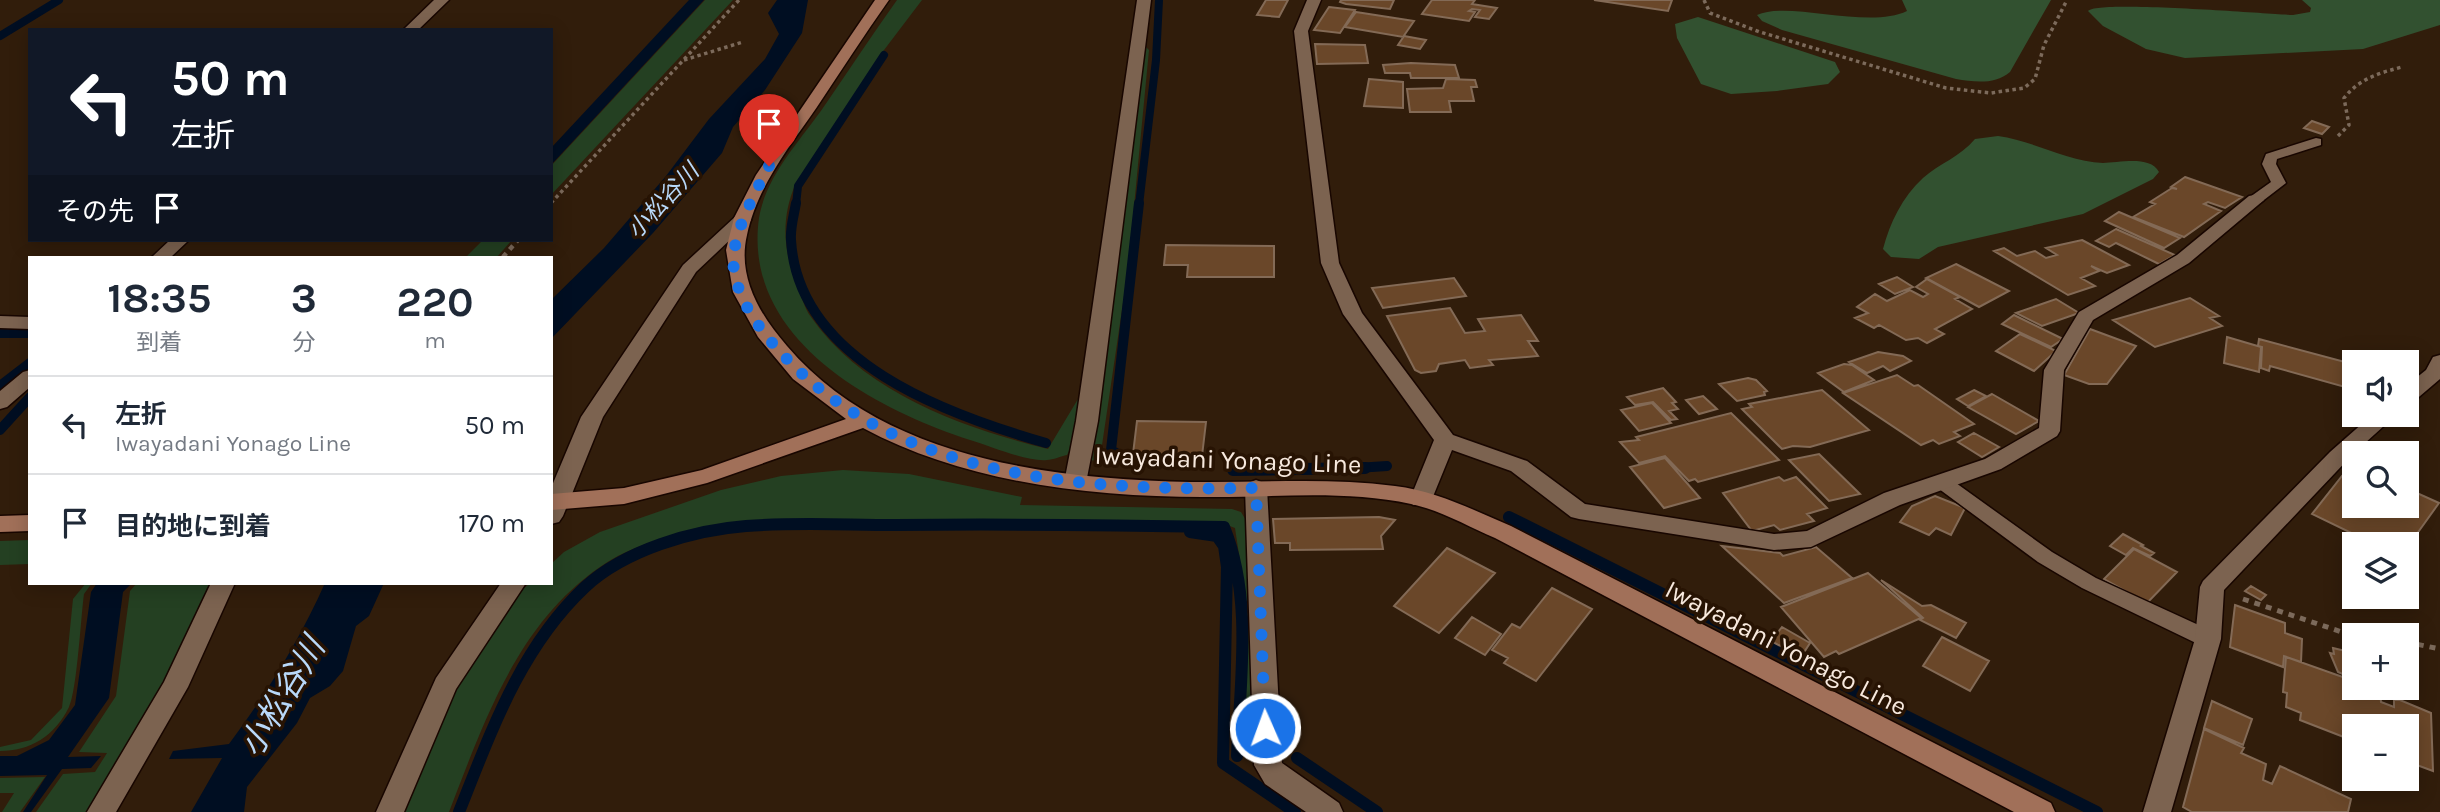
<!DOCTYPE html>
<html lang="ja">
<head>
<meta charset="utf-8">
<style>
	:root { --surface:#fff; --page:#f6f6f7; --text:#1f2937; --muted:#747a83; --line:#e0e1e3 }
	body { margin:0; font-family:Karla,"Noto Sans JP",sans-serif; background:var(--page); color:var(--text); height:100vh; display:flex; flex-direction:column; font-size:26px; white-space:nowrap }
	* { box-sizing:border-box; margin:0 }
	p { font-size:23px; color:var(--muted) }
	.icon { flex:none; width:38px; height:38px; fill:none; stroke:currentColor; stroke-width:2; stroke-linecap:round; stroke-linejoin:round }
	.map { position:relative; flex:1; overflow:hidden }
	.details { position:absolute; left:28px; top:256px; width:525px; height:329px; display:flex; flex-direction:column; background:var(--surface); border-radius:0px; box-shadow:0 4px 18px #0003 }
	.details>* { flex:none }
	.guide { position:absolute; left:28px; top:28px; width:525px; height:214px; border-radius:0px; box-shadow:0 4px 18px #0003; background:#111827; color:#fff; overflow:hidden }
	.fabs { position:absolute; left:2342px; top:350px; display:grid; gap:14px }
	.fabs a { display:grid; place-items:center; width:77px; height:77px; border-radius:0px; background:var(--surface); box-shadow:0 4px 18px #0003; font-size:35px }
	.pin { position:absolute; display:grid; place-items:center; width:60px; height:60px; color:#fff; margin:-72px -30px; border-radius:50% 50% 50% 0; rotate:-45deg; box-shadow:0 0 7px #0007 }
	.pin .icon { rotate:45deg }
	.me { position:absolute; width:77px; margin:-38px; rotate:358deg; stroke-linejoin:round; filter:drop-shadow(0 0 5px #0008) }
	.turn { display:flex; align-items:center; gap:24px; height:147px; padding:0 28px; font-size:32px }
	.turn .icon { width:91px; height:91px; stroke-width:2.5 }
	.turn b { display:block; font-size:49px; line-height:60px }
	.then { display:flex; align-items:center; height:66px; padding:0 28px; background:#0003; gap:14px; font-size:26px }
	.eta { display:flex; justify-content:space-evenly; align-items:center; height:119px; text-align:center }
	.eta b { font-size:42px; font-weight:700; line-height:49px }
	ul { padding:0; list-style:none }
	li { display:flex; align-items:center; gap:21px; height:98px; padding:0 28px; border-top:2px solid var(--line) }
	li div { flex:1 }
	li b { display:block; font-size:26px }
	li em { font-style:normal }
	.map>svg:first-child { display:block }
</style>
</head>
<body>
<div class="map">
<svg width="2440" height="812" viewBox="0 0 2440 812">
	<rect width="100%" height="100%" fill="#311d0b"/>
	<path fill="#244022" d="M705,0H733L551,195V166Z
		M897,0H922L881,54L795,185C781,219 783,250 797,283C801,294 804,308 811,317C864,393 963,428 1048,449L1084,389L1074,441L1067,455C1061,456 1053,460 1047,460C1027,462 990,446 970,440C874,409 742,339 759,218C766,175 801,140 825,105C849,70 872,35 897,0Z
		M1148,0H1151L1146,47L1149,50L1128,269L1101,452L1113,459L1130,453L1132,457L1118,464L1090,460Z
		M483,240H512L497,257H466Z
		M843,470L909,474L1022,497L1020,505L1232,509L1241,512L1247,522L1250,600L1246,601L1235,528L1222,523L763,521C709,528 646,535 600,567C517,624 484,722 449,812H401L458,680L523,589L530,583H551V564L564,552L600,532L721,490L781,476Z
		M30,540V564L0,565V541Z
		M86,583H92L84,594C81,616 77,691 69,707C55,736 30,751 0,751V747L31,740L62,708L73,599Z
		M137,583H213L186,648L93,812H36L63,774L95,772L107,753L79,752L116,696L130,591Z
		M1245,612L1253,616L1261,768L1246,753Z
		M45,777L20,812H2L14,793H0V778Z"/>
	<path fill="#325130" d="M1902,0H2051L2010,72C1995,85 1974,82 1956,79L1782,30L1762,21L1757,15C1788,0 1868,30 1907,11Z
		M2302,0H2440V25L2363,49L2185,58L2146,49L2103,26L2088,11C2098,0 2265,14 2293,15L2310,12L2311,8Z
		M1698,17L1835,62L1840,72L1828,84L1777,91L1731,94L1701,84L1677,38L1675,24Z
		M1998,136C2034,141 2067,161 2103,163C2119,163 2150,155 2159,172L2153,179L2083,214L1938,247L1919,259L1891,257L1883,249C1890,223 1902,197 1923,178C1940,163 1960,157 1975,139Z"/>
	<path fill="#000e22" d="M689,0H704L551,165V148Z
		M777,0H808L802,33L765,90L733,127L722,153L653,233L551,339V300L604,248L666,176L709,119L765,59L779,34L768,13Z
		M97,583H132L123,592L109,698L68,757L101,756L91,768L62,769L31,812H23L47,775L0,776V756H17L49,740L75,705L91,592Z
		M325,583H384L369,616L356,626L343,671L330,686L310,698L297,723L247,787L244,812H191L222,758L169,759L173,751L229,744C267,693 299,641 325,583Z"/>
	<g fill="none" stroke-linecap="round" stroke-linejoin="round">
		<path stroke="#000e22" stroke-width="8" d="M0,36L59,0
			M796,205L798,186L884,55
			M1139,205L1156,60L1159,0"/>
		<path stroke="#000e22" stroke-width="10" d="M796,203C794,215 790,228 791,240C798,362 948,415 1046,443
			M0,333H30
			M0,386L30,363
			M0,430L30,397
			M1118,454L1111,450L1139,203
			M1341,469L1387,466"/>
		<path stroke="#000e22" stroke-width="12" d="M1233,470L1365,468
			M1509,517L2097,812
			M1190,532L1217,536L1224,546L1227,567L1223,763L1295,812
			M1297,758L1377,812
			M459,812C491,732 520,648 585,587C625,550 693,530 746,526C795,522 846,525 895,525C1005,524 1114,525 1224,527C1253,598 1240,681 1237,756"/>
	</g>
	<path fill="#6a4729" stroke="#836a56" stroke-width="2" d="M1266,0H1288L1279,17L1257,15Z
		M1341,0H1394L1390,9L1346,4L1340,2Z
		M1432,0H1475L1472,4L1497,8L1489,19L1475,17L1480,10L1472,9L1469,11L1475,12L1469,21L1422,14Z
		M1594,0H1672L1668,11Z
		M1329,7L1355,10L1340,33L1314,30Z
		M1356,12L1414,21L1403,37L1345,27Z
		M1404,36L1426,40L1420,49L1398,45Z
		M1315,44L1365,45L1368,63L1317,64Z
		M1411,63L1455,65L1459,78H1411L1410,73H1385L1383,65Z
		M1369,79L1403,82V108L1364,106Z
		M1446,79L1475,80L1477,87H1471L1474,101H1449L1451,112H1410L1407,89L1443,88Z
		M2312,121L2329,127L2322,134L2304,128Z
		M2185,177L2242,197L2225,208L2208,202L2204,204L2221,211L2184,237L2133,217L2155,204L2150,202L2172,188L2177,189L2171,187Z
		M2119,212L2180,238L2164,248L2105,221Z
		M2116,229L2175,255L2159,264L2116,243L2109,247L2096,241Z
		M2082,240L2129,265L2107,273L2091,266L2099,271L2081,278L2095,286L2068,295L1994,251L2004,248L2017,256L2035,251L2046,258L2057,255L2046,248Z
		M1166,245L1274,246V277H1187L1188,265H1164Z
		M1956,264L2009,291L1979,307L1926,278Z
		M1897,277L1913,287L1895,294L1879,284Z
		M1454,278L1466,296L1383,308L1372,288Z
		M1927,279L1960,297L1955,299L1972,309L1935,329L1944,334L1927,343L1918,338L1906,340L1879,325L1874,328L1855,318L1868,313L1857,307L1875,294L1887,301L1910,290L1923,297L1928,294L1916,287Z
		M2190,298L2219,316L2210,318L2222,326L2155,347L2113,320Z
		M2056,299L2079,313L2042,326L2016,313Z
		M1450,308L1465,333L1485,331L1478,319L1521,315L1538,341H1528L1538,356L1489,360L1493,365L1470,368L1465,360L1439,364L1436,371L1421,373L1415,370L1387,316Z
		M2014,315L2063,339L2051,347L2002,324Z
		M2090,329L2136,346L2107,384H2089L2064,375Z
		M2020,334L2056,351L2034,371L1996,351Z
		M2227,337L2261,347L2259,372L2224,363Z
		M2259,339L2345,362V387L2270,366L2269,371L2261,368L2262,347L2258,346Z
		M1878,352L1903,356L1911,361L1890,371L1883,366L1867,373L1849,362Z
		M1844,364L1852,365L1874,380L1844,392L1818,373Z
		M1897,375L1914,386L1918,385L1974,424L1954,432L1960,436L1939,444L1933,440L1921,445L1843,393Z
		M1748,378L1756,380L1767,391L1764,392L1765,395L1737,401L1719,384Z
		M1663,388L1676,402L1672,403L1678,409L1669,411L1677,419L1671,420L1653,402L1635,405L1627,397Z
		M1822,390L1869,430L1810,447L1793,446L1782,449L1742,409L1752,407L1749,404Z
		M1974,390L1986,396L1968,406L1957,399Z
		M1992,394L2039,421L2016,434L1968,407Z
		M1703,396L1717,409L1699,414L1686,400Z
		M1652,403L1671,423L1639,431L1621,410Z
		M1731,413L1779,460L1698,482L1695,479L1689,481L1665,456L1639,463L1620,442L1639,440L1636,437Z
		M1137,421L1206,422L1202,456L1133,454Z
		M1974,433L1999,447L1982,457L1958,442Z
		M1819,454L1860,494L1829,501L1789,460Z
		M1665,458L1700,498L1664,508L1630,467Z
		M2342,476L2354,481V506H2406V488L2439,503L2406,549V544H2374L2312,514Z
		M1779,477L1784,481L1796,477L1827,508L1807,514L1814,521L1780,530L1774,525L1752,531L1723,493Z
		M1935,496L1965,508L1951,535L1936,528L1929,535L1900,522L1912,506Z
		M1379,517L1395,520L1381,536L1383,549L1290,550V543H1275L1273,519Z
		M2123,534L2143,545L2141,546L2154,553L2150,556L2133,548L2126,555L2110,546Z
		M1722,546L1780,553L1783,556L1816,547L1852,578L1784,603Z
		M1447,548L1495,573L1439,633L1394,606Z
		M2134,549L2177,572L2147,603L2104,579Z
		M1868,573L1921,618L1839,654L1836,651L1824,657L1781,607Z
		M1881,580L1922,606L1931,605L1966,623L1956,638L1920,620L1923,618Z
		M2251,586L2266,595L2261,600L2245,591Z
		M1552,588L1592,609L1536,681L1504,663L1508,658L1492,650L1512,624L1520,628Z
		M2235,605L2285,623V633L2302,639L2301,662L2284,656L2283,667L2230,647Z
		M1472,617L1501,634L1485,655L1455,638Z
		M1782,627L1810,643L1801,657L1771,641Z
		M1942,637L1989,661L1970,691L1923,666Z
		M2333,648L2354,653V679L2338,672L2330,653L2334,654Z
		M2286,657L2354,681V688L2380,691L2381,702L2394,707V700H2400L2431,713L2433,771L2406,761V726H2354V741L2300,720L2301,713L2286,707L2287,693L2283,692Z
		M2212,701L2252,719L2243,745L2204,728Z
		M2204,729L2244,748L2241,753L2266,764L2263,780L2272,784L2280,766L2351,799L2348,812H2192L2183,807Z"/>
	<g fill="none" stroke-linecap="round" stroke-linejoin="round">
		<g stroke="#180600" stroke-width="3">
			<path id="lane" d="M2316,138L2321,139V145L2277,159L2276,164L2286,183L2260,203H2250V197L2271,182L2262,164L2266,154Z
				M1942,476L1949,478L2052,552L2096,578L2216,633L2219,639L2216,645L2208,647L2200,645L2082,588L2038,562L1935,486L1933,482Z"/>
		</g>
		<g stroke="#180600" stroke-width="3">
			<path id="street" d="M434,0H449L418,30H403Z
				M1137,0H1151L1098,421L1086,483L1083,488H1067L1064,483L1076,421Z
				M1307,0H1321L1308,31L1339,263L1362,313L1453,435L1527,461L1585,504L1774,534L1807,531L1884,493L1985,459L2039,428L2044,370L2079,312L2177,255L2249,196L2255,195L2264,200L2189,263L2093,320L2064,370L2060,431L2057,436L2001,469L1900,505L1811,547L1774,550L1579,519L1571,517L1511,471L1452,450L1432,499L1429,505H1413L1410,499L1434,440L1343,314L1321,263L1294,31Z
				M742,215L751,220L696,272L603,417L563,516L559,522L551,524V488L581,417L683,265L736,216Z
				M170,240H189L171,257H152Z
				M0,316L30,317V329L0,328Z
				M2440,355V379L2413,402L2406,403V386L2426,370L2433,357Z
				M30,370V387L7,407L0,409V391L23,372Z
				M2372,415H2396L2354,453L2224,590L2221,639L2171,812H2143L2195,639L2200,587L2203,581L2330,452Z
				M1256,480L1264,483L1267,488L1282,763L1339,803L1343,812H1306L1265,784L1254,765L1245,488L1248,483Z
				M211,583H235L188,687L116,812H87L164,682Z
				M501,583H526L456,689L404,812H376L436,678Z"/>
		</g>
		<g stroke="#180600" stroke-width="3">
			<path id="secondary" d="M875,0H889C864,35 841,71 817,107C790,146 757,187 747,235C737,277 760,315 787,346C883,459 1050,479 1191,482C1259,483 1327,477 1395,486C1437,491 1473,510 1511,526L2051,803L2055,812H2014L1495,538C1467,526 1440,510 1411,504C1347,490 1279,497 1214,497C1097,498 967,484 863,428L707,483L624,504L551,510V494L624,488L702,470L846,419L793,379L758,337L733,292L726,250L734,218L756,175Z
				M30,515V531L0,532V516Z"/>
		</g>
		<path stroke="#7c6a5b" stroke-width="3.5" stroke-dasharray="3.5 3.5" stroke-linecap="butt" d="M1704,0L1710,13L1760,32L1946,88L1991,93L2024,88L2035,79L2044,45L2067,0
			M684,60L743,42
			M2338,136L2349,125L2344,98C2359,79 2379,73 2402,67
			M551,203L739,0"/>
		<path stroke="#7c6a5b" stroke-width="4.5" stroke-dasharray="5 5" stroke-linecap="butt" d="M503,257L518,240"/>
		<path stroke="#7c6a5b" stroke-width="5" stroke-dasharray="6 6" stroke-linecap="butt" d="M2243,599L2354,636
			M2406,642L2440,649"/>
		<use href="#lane" fill="#7c6350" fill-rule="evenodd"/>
		<use href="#street" fill="#7c6350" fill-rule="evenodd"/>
		<use href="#secondary" fill="#a17059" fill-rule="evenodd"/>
	</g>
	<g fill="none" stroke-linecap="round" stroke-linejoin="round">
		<path stroke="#1a73e8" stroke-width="12" stroke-dasharray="0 21.6" d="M769,166C755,193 729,239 734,270C739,304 765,337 788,360C906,482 1096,491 1256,488L1265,728"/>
	</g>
	<g text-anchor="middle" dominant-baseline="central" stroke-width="7" stroke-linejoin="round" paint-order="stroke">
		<g font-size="23" font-style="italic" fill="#b8d8f9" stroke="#271303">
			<text transform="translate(663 201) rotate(-47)">小松谷川</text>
		</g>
		<g font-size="26" fill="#f7e9de" stroke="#271303">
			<text transform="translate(1228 460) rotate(2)">Iwayadani Yonago Line</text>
			<text transform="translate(1786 648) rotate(27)">Iwayadani Yonago Line</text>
		</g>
		<g font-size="33" font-style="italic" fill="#b8d8f9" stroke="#271303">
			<text transform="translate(282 697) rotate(-59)">小松谷川</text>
		</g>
	</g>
</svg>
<div class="fabs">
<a><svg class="icon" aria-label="sound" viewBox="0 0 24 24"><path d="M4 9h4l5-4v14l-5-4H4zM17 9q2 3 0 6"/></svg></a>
<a><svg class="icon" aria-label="search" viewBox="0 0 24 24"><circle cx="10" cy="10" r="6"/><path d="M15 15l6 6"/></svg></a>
<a><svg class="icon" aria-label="layers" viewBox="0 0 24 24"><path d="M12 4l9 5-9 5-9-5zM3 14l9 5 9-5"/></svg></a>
<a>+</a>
<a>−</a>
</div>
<div class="pin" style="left:769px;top:166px;background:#d93025"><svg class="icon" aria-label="arrive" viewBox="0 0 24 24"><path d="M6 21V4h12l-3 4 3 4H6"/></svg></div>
<svg class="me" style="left:1265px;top:728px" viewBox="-20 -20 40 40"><circle r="17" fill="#1a73e8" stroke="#fff" stroke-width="3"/><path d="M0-11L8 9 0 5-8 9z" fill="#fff"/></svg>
<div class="guide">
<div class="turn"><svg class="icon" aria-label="left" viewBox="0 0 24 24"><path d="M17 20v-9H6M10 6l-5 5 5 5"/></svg><div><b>50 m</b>左折</div></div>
<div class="then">その先<svg class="icon" aria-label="arrive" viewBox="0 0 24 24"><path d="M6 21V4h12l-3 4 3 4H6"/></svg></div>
</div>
<section class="details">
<div class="eta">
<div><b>18:35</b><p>到着</p></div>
<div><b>3</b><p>分</p></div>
<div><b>220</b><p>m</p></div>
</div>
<ul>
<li><svg class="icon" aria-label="left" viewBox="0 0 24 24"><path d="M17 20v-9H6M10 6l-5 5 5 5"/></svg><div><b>左折</b><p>Iwayadani Yonago Line</p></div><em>50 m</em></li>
<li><svg class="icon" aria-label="arrive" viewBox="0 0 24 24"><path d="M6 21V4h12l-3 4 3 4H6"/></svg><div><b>目的地に到着</b></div><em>170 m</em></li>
</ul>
</section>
</div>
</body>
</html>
